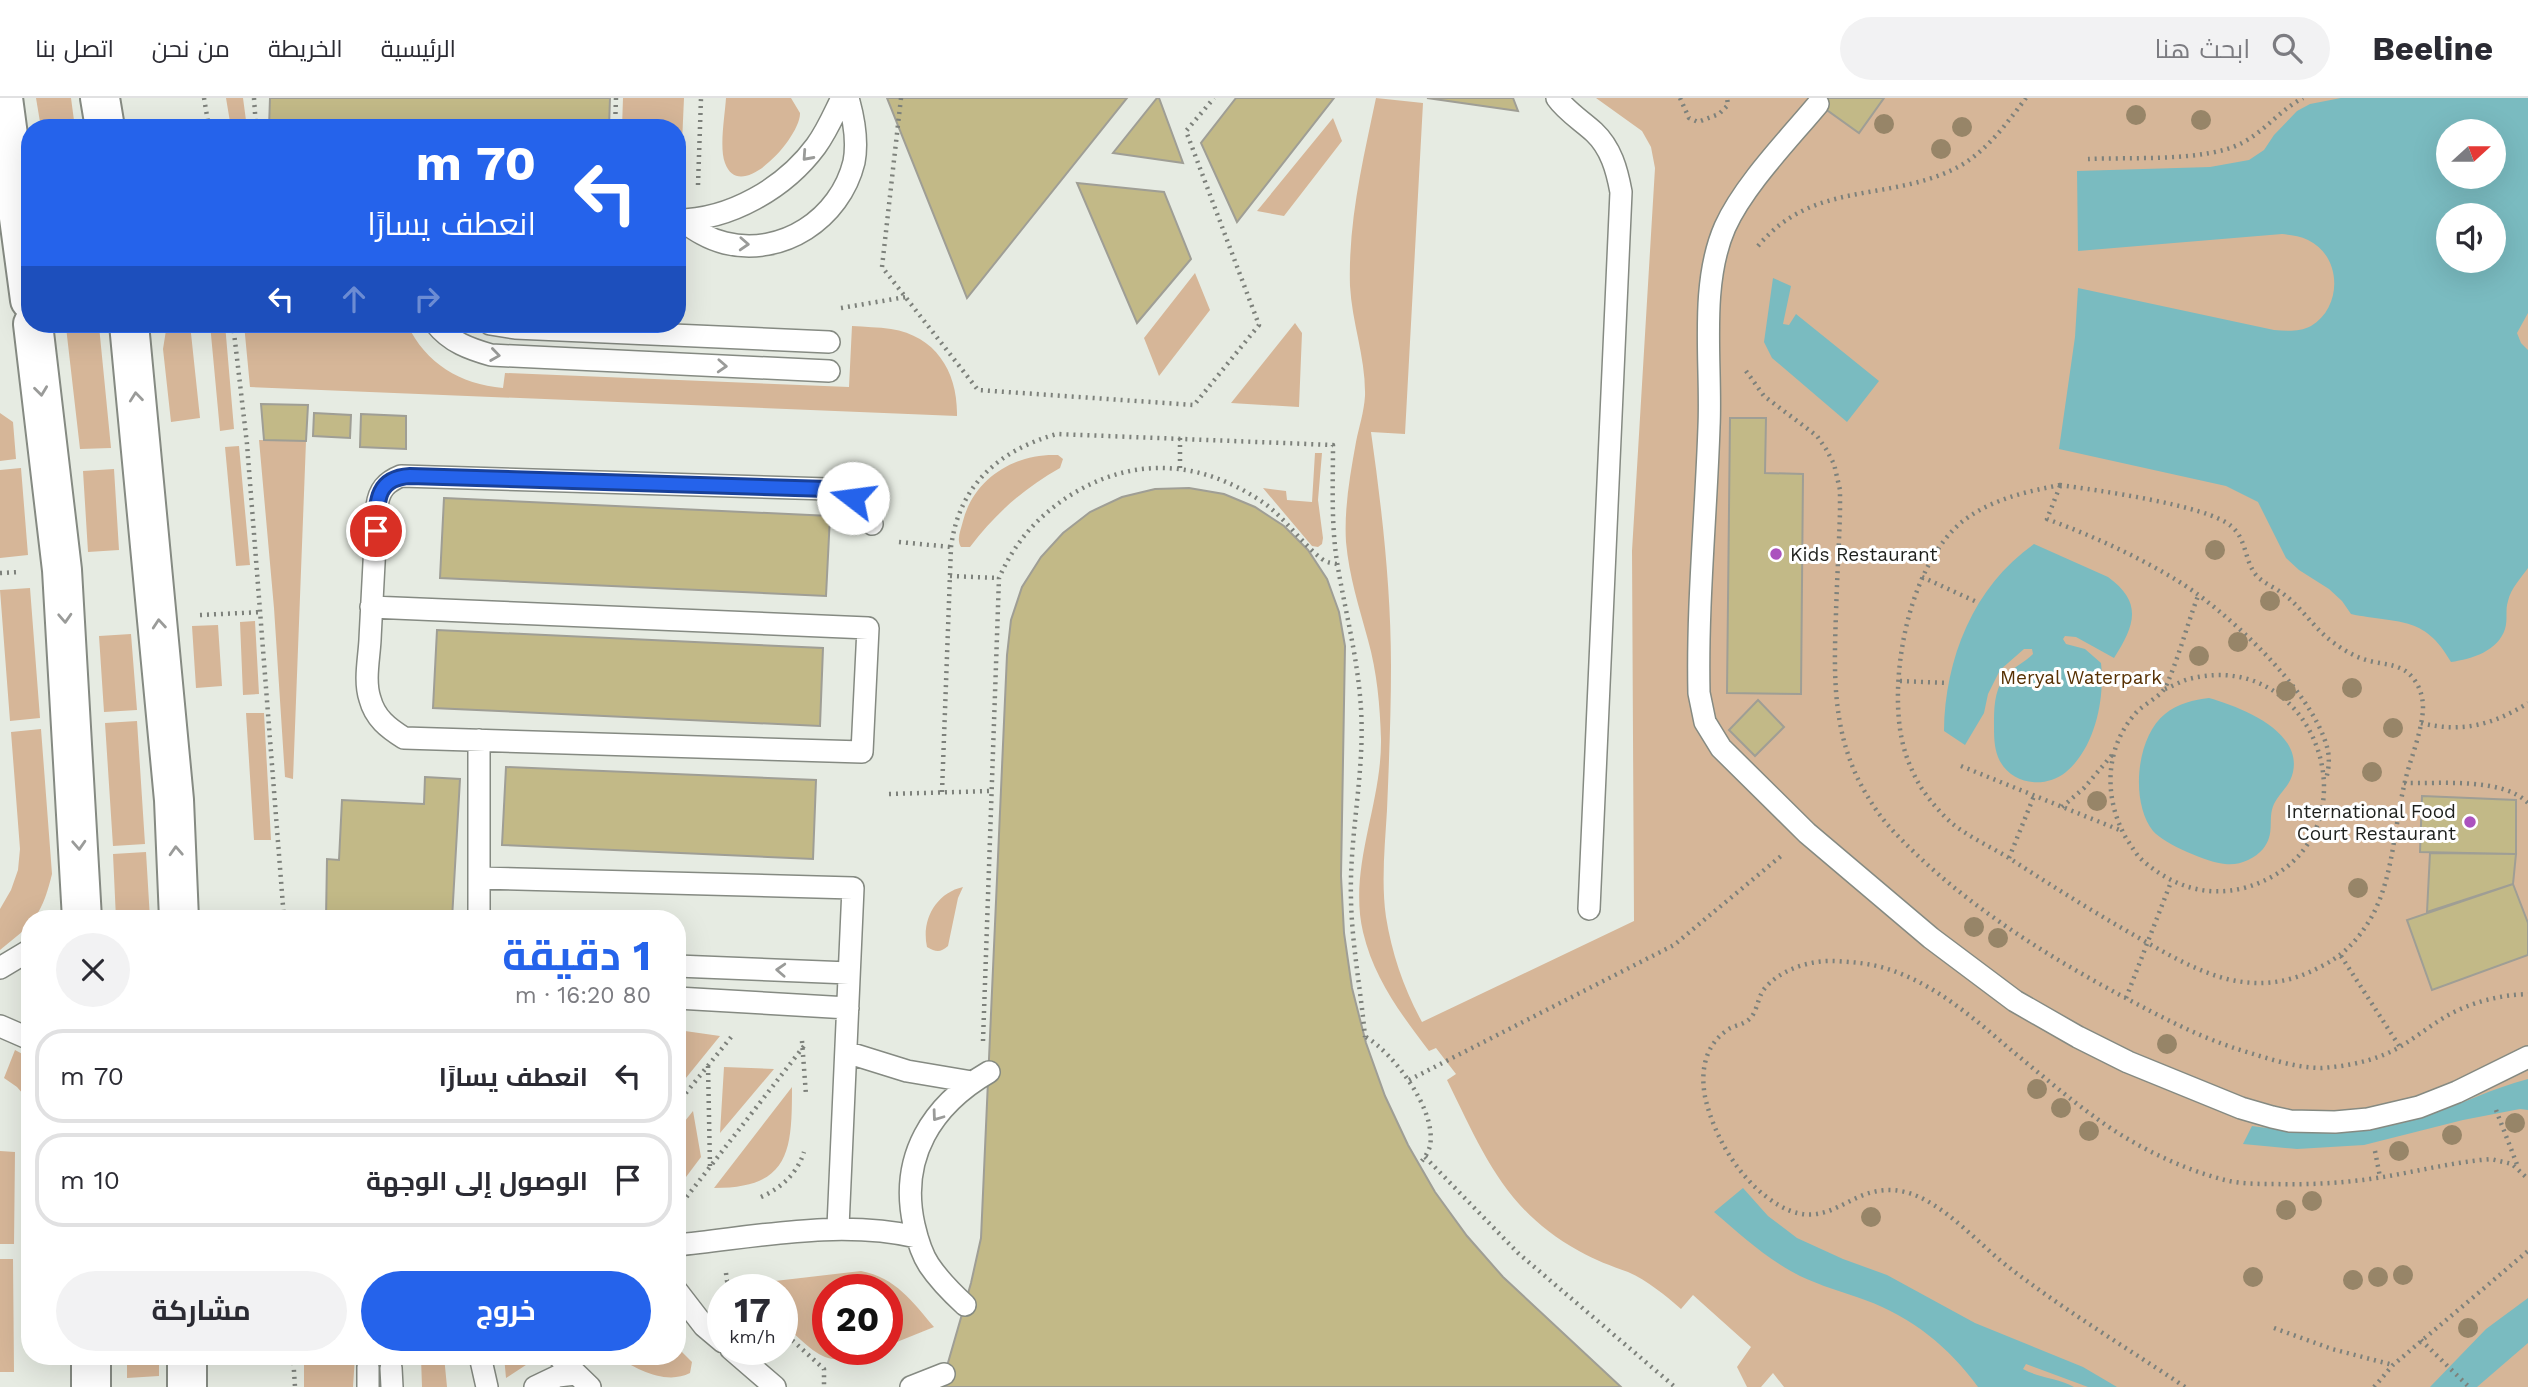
<!DOCTYPE html>
<html lang="ar">
<head>
<meta charset="utf-8">
<style>
	:root { --surface:#fff; --page:#f2f2f3; --text:#2b2b33; --muted:#7c7c81; --line:#e1e1e2; --accent:#2563eb }
	body { margin:0; font-family:"Work Sans",Cairo,sans-serif; background:var(--page); color:var(--text); direction:rtl; height:100vh; display:flex; flex-direction:column; font-size:26px; white-space:nowrap }
	* { box-sizing:border-box; margin:0 }
	p { font-size:23px; color:var(--muted) }
	.icon { flex:none; width:38px; height:38px; fill:none; stroke:currentColor; stroke-width:2; stroke-linecap:round; stroke-linejoin:round }
	.map { position:relative; flex:1; overflow:hidden; direction:ltr }
	.side { position:absolute; left:21px; top:812px; width:665px; height:455px; display:flex; flex-direction:column; background:var(--surface); border-radius:28px; box-shadow:0 7px 28px #0002; direction:rtl }
	.side>* { flex:none }
	.guide { position:absolute; left:21px; top:21px; width:665px; height:214px; border-radius:28px; box-shadow:0 7px 28px #0002; direction:rtl; background:#2563eb; color:#fff; overflow:hidden }
	.needle { width:46px; rotate:69deg }
	.fabs { position:absolute; left:2436px; top:21px; display:grid; gap:14px }
	.fabs a { display:grid; place-items:center; width:70px; height:70px; border-radius:50%; background:var(--surface); box-shadow:0 7px 28px #0002; font-size:35px }
	.speed { position:absolute; left:707px; top:1176px; display:flex; gap:14px; font-size:35px; font-weight:700; text-align:center }
	.speed>* { display:grid; place-content:center; width:91px; height:91px; border-radius:50%; background:var(--surface); box-shadow:0 7px 28px #0002; line-height:1 }
	.speed small { font-size:18px; font-weight:400 }
	.speed .limit { border:10px solid #d22; background:#fff; color:#111 }
	.pin { position:absolute; display:grid; place-items:center; width:60px; height:60px; color:#fff; margin:-30px; border:4px solid #fff; border-radius:50%; box-shadow:0 2px 7px #0007 }
	.me { position:absolute; width:77px; margin:-38px; rotate:285deg; stroke-linejoin:round; filter:drop-shadow(0 0 5px #0008) }
	.turn { display:flex; align-items:center; gap:24px; height:147px; padding:0 35px; font-size:32px }
	.turn .icon { width:91px; height:91px; stroke-width:2.5 }
	.turn b { display:block; font-size:49px; line-height:60px }
	.lanes { display:flex; align-items:center; height:66px; padding:0 35px; background:#0003; justify-content:center; gap:35px; direction:ltr }
	.lanes .off { opacity:.35 }
	.round { display:grid; place-items:center; flex:none; width:74px; height:74px; border-radius:37px; background:var(--page) }
	.summary { display:flex; align-items:center; justify-content:space-between; height:119px; padding:0 35px }
	h1 { font-size:42px; font-weight:700; line-height:52px; color:var(--accent) }
	.button { display:flex; gap:14px; margin-top:auto; padding:14px 35px }
	.button a { flex:1; height:80px; border-radius:42px; background:var(--accent); color:#fff; font-size:28px; font-weight:700; line-height:80px; text-align:center }
	.button a+a { background:var(--page); color:var(--text) }
	ul { padding:0; list-style:none }
	li { display:flex; align-items:center; gap:21px; height:94px; margin:0 14px 10px; padding:0 21px; border:4px solid var(--line); border-radius:28px }
	li div { flex:1 }
	li b { display:block; font-size:26px }
	li em { font-style:normal }
	header { display:flex; align-items:center; gap:42px; box-sizing:border-box; height:98px; padding:0 35px; background:var(--surface); border-bottom:2px solid var(--line) }
	header strong { font-size:33px }
	nav { display:flex; gap:38px; margin-inline-start:auto; font-size:24px }
	.search { width:490px; height:63px; background:var(--page); display:flex; align-items:center; gap:18px; box-sizing:border-box; padding:0 24px; border-radius:38px; color:var(--muted); font-size:26px }
	.map>svg:first-child { display:block }
</style>
</head>
<body>
<header>
<strong>Beeline</strong>
<div class="search"><svg class="icon" aria-label="search" viewBox="0 0 24 24"><circle cx="10" cy="10" r="6"/><path d="M15 15l6 6"/></svg>ابحث هنا</div>
<nav><a>الرئيسية</a><a>الخريطة</a><a>من نحن</a><a>اتصل بنا</a></nav>
</header>
<div class="map">
<svg width="2528" height="1289" viewBox="0 0 2528 1289">
	<rect width="100%" height="100%" fill="#e6ebe2"/>
	<path fill="#d6b698" fill-rule="evenodd" d="M36,0H71L75,30H41Z
		M226,0H243L247,30H231Z
		M623,0H684L682,45L678,59L677,30H622Z
		M726,0H791L800,15C801,39 740,107 725,65C719,49 725,17 726,0Z
		M1376,0L1423,5L1405,336L1371,334C1382,412 1391,490 1391,568C1391,616 1389,664 1387,712C1385,747 1381,784 1386,819C1392,856 1404,891 1422,924L1634,823L1632,453L1655,70L1651,49L1642,33L1596,0H2528V1289H1784L1773,1275L1761,1289H1747L1737,1269L1751,1249L1693,1197L1681,1211C1665,1197 1648,1183 1628,1174C1611,1168 1595,1162 1579,1153C1505,1113 1482,1053 1447,982L1456,976L1436,950L1429,953C1401,916 1374,881 1363,834C1348,770 1382,706 1381,641C1380,607 1377,574 1368,542C1359,509 1349,478 1346,444C1344,411 1350,377 1356,344C1359,329 1364,314 1365,298C1366,261 1352,225 1350,188C1348,124 1363,62 1376,0ZM2448,33H2494V79H2448ZM2448,117H2494V163H2448Z
		M1333,20L1342,43L1284,118L1257,113Z
		M1195,175L1210,212L1159,278L1144,240Z
		M1295,225L1302,235L1299,309L1231,305Z
		M167,226H190L200,320L171,324L163,251Z
		M210,226H225L234,331L220,333Z
		M244,226H407C426,266 460,286 503,290L505,275L849,289L852,228C865,229 878,229 891,231C936,238 958,274 957,318L250,289Z
		M99,228L111,350L80,351L66,229Z
		M0,315L13,324L16,361L0,363Z
		M259,342L306,343L293,681L285,679L274,510Z
		M239,348L250,467L236,468L225,349Z
		M1315,355H1322L1318,402L1323,440L1322,446L1318,449L1312,448L1263,390L1286,393L1287,402L1312,404Z
		M1058,357L1063,361L1060,370C1023,391 996,415 970,449H961C956,441 961,432 963,423C974,380 1016,355 1058,357Z
		M21,370L28,457L0,460V372Z
		M114,371L119,452L88,454L83,373Z
		M30,490L40,620L10,623L0,492Z
		M255,523L259,596L243,597L240,524Z
		M218,527L222,588L196,590L192,528Z
		M131,536L137,612L104,614L99,538Z
		M246,615H264L271,742H254Z
		M137,623L145,746L113,748L105,625Z
		M41,631L52,776C48,792 44,807 34,821H30L28,829L0,852V811L11,792L18,772L20,751L11,634Z
		M146,754L150,821H116L113,756Z
		M963,789L958,800L948,848C940,855 936,854 927,849C921,822 936,795 963,789Z
		M678,932L720,938L677,991V933Z
		M15,952L30,960V1004L17,989L4,980Z
		M724,969L774,971L720,1035Z
		M792,989C792,1053 790,1090 714,1090Z
		M693,1013L701,1059L677,1091V1033Z
		M0,1053L15,1054L14,1146H0Z
		M0,1161H13L14,1274H0Z
		M861,1173C896,1180 912,1203 934,1229L887,1248V1192H828V1251H878C825,1272 822,1260 782,1225V1192H745L740,1187Z
		M677,1249L692,1264L690,1275C667,1287 636,1272 617,1258H677Z
		M127,1258H159V1278L127,1280Z
		M304,1258H355L353,1289H304Z
		M399,1258H444L447,1289H422L421,1260Z
		M504,1258H529L532,1263L506,1280Z"/>
	<path fill="#7abbc0" fill-rule="evenodd" d="M2341,0H2528V215L2517,235L2521,245L2528,252V470C2521,480 2511,490 2508,503C2505,512 2508,521 2505,531C2498,553 2472,561 2451,564C2424,516 2397,526 2351,516L2342,503L2329,491L2299,472L2286,460L2258,404L2226,388L2059,351L2075,239L2078,190L2274,232C2286,233 2300,234 2311,228C2343,209 2342,158 2308,142C2300,138 2290,137 2282,136L2078,153L2077,73L2210,69L2249,62L2264,52L2274,37L2297,13L2310,6ZM2494,33V79H2448V33ZM2494,117V163H2448V117Z
		M1773,180L1791,188L1783,226L1789,227L1796,216L1879,283L1847,324L1772,260L1764,244Z
		M2034,446L2108,479C2144,505 2134,528 2114,560L2076,539L2065,538L2063,541L2066,546L2085,551L2101,565C2105,601 2095,650 2066,674C2044,692 2009,686 1998,659C1994,648 1994,638 1994,627C1994,612 1994,593 2004,580C2011,570 2024,565 2033,556L2032,551H2024L2000,572L1988,596L1984,615L1965,647L1944,633C1945,561 1973,489 2034,446Z
		M2209,600C2241,609 2302,633 2293,674C2290,688 2280,694 2274,706C2267,721 2276,735 2263,751C2254,761 2239,768 2225,766C2209,765 2164,746 2153,733C2130,704 2136,639 2165,616C2178,605 2194,602 2209,600Z
		M2528,981V1012L2520,1011L2463,1022L2364,1047L2297,1051L2243,1046L2252,1028C2314,1036 2366,1038 2427,1018C2461,1006 2493,990 2528,981Z
		M1743,1090L1768,1118L1797,1140L1843,1161L1887,1177L1975,1225L2083,1269L2117,1289H2088L2026,1266L2023,1271C2039,1280 2058,1280 2074,1289H1978C1949,1249 1912,1219 1865,1202C1843,1194 1821,1188 1800,1178C1768,1162 1742,1138 1714,1114Z
		M2528,1200V1245L2477,1289H2430L2486,1231Z"/>
	<path fill="#c2b987" stroke="#9f9e95" stroke-width="2" d="M270,0H610L609,30H269Z
		M887,0H1127L967,200Z
		M1157,0H1159L1183,65L1113,55Z
		M1236,0H1334L1237,124L1201,45Z
		M1427,0H1513L1518,13Z
		M1810,0H1884L1859,35Z
		M1077,85L1164,94L1191,161L1137,225Z
		M261,306L308,307L306,343L264,342Z
		M314,315L351,317L350,340L313,338Z
		M361,316L406,318V351L360,349Z
		M1730,320H1766L1765,375L1803,376L1801,596L1727,595Z
		M1189,390L1224,396L1255,409L1284,428L1308,452L1327,481L1339,514L1345,548L1341,778L1344,835L1352,890L1366,945L1385,998L1408,1047L1435,1094L1467,1138L1503,1179L1621,1289H941L971,1185L981,1140L1007,557L1011,522L1022,489L1041,459L1063,435L1090,414L1122,399L1155,391Z
		M444,400L830,418L826,498L440,480Z
		M437,532L823,550L820,628L433,610Z
		M1758,602L1784,629L1755,658L1729,632Z
		M506,669L816,682L813,761L502,747Z
		M425,679L460,681L452,821H326L327,761L339,762L342,702L424,706Z
		M2422,698L2516,702V756L2420,754Z
		M2430,755L2516,756L2513,786L2427,814Z
		M2513,786L2528,825V857L2432,892L2407,822Z"/>
	<g fill="none" stroke-linecap="round" stroke-linejoin="round">
		<g stroke="#858a82" stroke-width="24">
			<path id="service" d="M1557,0C1566,13 1582,23 1594,34C1611,50 1617,72 1621,94L1589,811
				M1818,6C1788,42 1744,87 1725,129C1699,188 1712,266 1709,329C1706,418 1697,507 1699,595L1705,624L1721,650L1807,735L1931,840L2015,903L2078,939L2128,964L2241,1010L2272,1019L2290,1023L2335,1024L2368,1021L2419,1009L2457,994L2528,959
				M677,122C730,122 785,90 816,48C827,33 834,16 842,0
				M682,123C695,132 708,141 725,145C782,159 840,121 854,64C858,43 854,21 848,0
				M436,226C450,244 470,251 491,257L829,273
				M490,226L515,230L829,244
				M371,509L868,530L862,654L404,640C388,630 375,620 370,601C364,583 369,561 370,542C372,497 375,452 377,408C379,392 386,384 401,378L828,391C850,395 862,406 872,426
				M479,642V821
				M479,780L853,790L838,1129
				M677,868L849,875
				M0,870L30,852
				M677,900L848,910
				M0,928L30,941
				M846,954L907,973L972,984
				M677,1147C757,1139 838,1121 917,1139
				M677,1193L704,1228L723,1244
				M965,1207C952,1195 939,1182 929,1167C921,1155 917,1140 914,1127C899,1059 932,1007 989,974
				M731,1251L775,1289
				M480,1258L487,1289
				M558,1258L590,1289
				M368,1269V1289
				M391,1270L392,1289
				M535,1289L558,1278L575,1276
				M911,1289L944,1276"/>
		</g>
		<g stroke="#858a82" stroke-width="42">
			<path id="minor" d="M3,0L30,202
				M100,0L105,30
				M33,226L62,472L82,821
				M129,226L174,702L179,821
				M91,1258V1289
				M187,1289V1258"/>
		</g>
		<path stroke="#7d817b" stroke-width="4.5" stroke-dasharray="2 5" stroke-linecap="butt" d="M204,0L209,30
			M254,0L256,30
			M901,0L882,169L978,292L1194,307L1259,227L1186,33L1214,0
			M1680,0L1689,20L1698,24L1719,16L1728,7L1727,0
			M615,30L616,0
			M2088,61C2130,59 2206,64 2242,45C2265,33 2280,12 2303,0
			M698,87L701,0
			M1758,148C1814,81 1889,105 1958,69C1986,54 2007,25 2026,0
			M841,210L906,199
			M233,226L247,346L284,821
			M1746,273L1764,298L1817,338L1826,351L1834,366L1840,392V414C1839,448 1837,481 1836,515C1834,572 1832,627 1858,681C1868,701 1881,721 1897,737C1960,803 2040,854 2120,897C2165,921 2200,940 2250,955C2273,962 2297,970 2322,970C2350,968 2379,962 2403,947C2419,937 2435,924 2452,915C2476,903 2501,897 2528,896
			M1180,370V340
			M2060,387C2095,392 2207,407 2231,428C2247,441 2244,462 2256,477C2263,485 2274,489 2282,495C2302,509 2314,531 2334,545C2345,553 2357,560 2370,563C2386,567 2402,566 2413,580C2420,589 2423,599 2423,610C2422,636 2409,663 2404,688C2394,731 2393,781 2371,820C2358,842 2343,858 2320,869C2290,885 2260,889 2227,881C2196,873 2167,856 2139,840C2095,815 2052,788 2009,760C1991,749 1971,740 1954,727C1942,717 1931,704 1922,691C1911,673 1903,653 1900,631C1891,568 1911,465 1963,423C1992,401 2025,394 2060,387Z
			M2060,388L2047,421C2090,437 2133,456 2173,480C2223,509 2312,592 2327,649C2330,660 2329,670 2326,681
			M899,444L951,449
			M0,475L19,474
			M950,478L999,480
			M1922,479L1979,505
			M200,517L262,514
			M1900,583L1948,585
			M2165,591C2173,588 2181,583 2189,581C2324,546 2384,751 2244,790C2205,800 2170,787 2141,761C2135,755 2131,747 2126,740C2104,701 2104,651 2135,616C2143,606 2161,599 2166,588C2179,559 2187,527 2198,498
			M2421,625C2461,635 2493,627 2528,605
			M1961,668L2122,733
			M2404,685C2440,686 2502,679 2528,705
			M942,694L951,449C959,387 999,352 1057,336L1333,347C1333,386 1331,425 1337,464C1345,513 1358,560 1361,611C1365,675 1349,738 1351,802C1352,848 1361,893 1365,939
			M889,696L991,693
			M2062,709L2084,690L2112,657
			M2009,760L2034,698
			M2341,858L2400,949
			M2126,900L2171,784
			M1366,939C1394,956 1437,1012 1430,1048C1428,1055 1424,1061 1419,1066
			M802,943L806,997
			M983,943L999,480C1014,446 1035,421 1066,400C1130,358 1198,361 1261,403C1285,419 1300,444 1322,461C1327,465 1332,465 1337,466
			M708,968L710,1068
			M1409,982L1674,847L1781,758
			M677,1006L732,938
			M2496,1012L2518,1069
			M2375,1053L2380,1079
			M1425,1059L1518,1155L1675,1289
			M761,1099C781,1090 797,1076 804,1054
			M678,1110L804,948
			M726,1175L727,1183L737,1192
			M2274,1230L2332,1251L2393,1267
			M782,1233L824,1271V1289
			M2421,1242L2469,1289
			M293,1258L295,1289
			M2185,1289C2127,1250 2067,1214 2011,1171C1980,1148 1943,1103 1905,1094C1847,1080 1830,1146 1768,1100C1738,1078 1715,1039 1706,1003C1700,978 1703,949 1726,933C1734,926 1745,928 1752,918C1758,910 1758,898 1765,890C1781,871 1811,862 1835,863C1851,864 1866,865 1881,869C1932,883 1972,919 2011,952C2039,975 2067,999 2096,1020C2133,1047 2177,1069 2221,1081C2238,1086 2257,1086 2275,1086C2311,1087 2347,1085 2383,1079C2419,1073 2454,1064 2491,1061L2512,1066L2528,1081
			M2374,1289L2393,1267L2528,1153"/>
		<use href="#service" stroke="#fff" stroke-width="21"/>
		<use href="#minor" stroke="#fff" stroke-width="38"/>
	</g>
	<g fill="#978568">
		<circle cx="2136" cy="17" r="10"/>
		<circle cx="2201" cy="22" r="10"/>
		<circle cx="1884" cy="26" r="10"/>
		<circle cx="1962" cy="29" r="10"/>
		<circle cx="1941" cy="51" r="10"/>
		<circle cx="2215" cy="452" r="10"/>
		<circle cx="2270" cy="503" r="10"/>
		<circle cx="2238" cy="544" r="10"/>
		<circle cx="2199" cy="558" r="10"/>
		<circle cx="2352" cy="590" r="10"/>
		<circle cx="2286" cy="593" r="10"/>
		<circle cx="2393" cy="630" r="10"/>
		<circle cx="2372" cy="674" r="10"/>
		<circle cx="2097" cy="703" r="10"/>
		<circle cx="2358" cy="790" r="10"/>
		<circle cx="1974" cy="829" r="10"/>
		<circle cx="1998" cy="840" r="10"/>
		<circle cx="2167" cy="946" r="10"/>
		<circle cx="2037" cy="991" r="10"/>
		<circle cx="2061" cy="1010" r="10"/>
		<circle cx="2515" cy="1025" r="10"/>
		<circle cx="2089" cy="1033" r="10"/>
		<circle cx="2452" cy="1037" r="10"/>
		<circle cx="2399" cy="1053" r="10"/>
		<circle cx="2312" cy="1103" r="10"/>
		<circle cx="2286" cy="1112" r="10"/>
		<circle cx="1871" cy="1119" r="10"/>
		<circle cx="2403" cy="1177" r="10"/>
		<circle cx="2253" cy="1179" r="10"/>
		<circle cx="2378" cy="1179" r="10"/>
		<circle cx="2353" cy="1182" r="10"/>
		<circle cx="2468" cy="1230" r="10"/>
	</g>
	<defs><path id="oneway-chevron" d="M-2-3.5L2.5 0L-2 3.5" fill="none" stroke-width="1.6" stroke-linecap="round" stroke-linejoin="round" transform="scale(1.75)"/></defs>
	<g stroke="#9a9b99">
		<use href="#oneway-chevron" transform="translate(807 58) rotate(132)"/>
		<use href="#oneway-chevron" transform="translate(744 146) rotate(3)"/>
		<use href="#oneway-chevron" transform="translate(495 257) rotate(8)"/>
		<use href="#oneway-chevron" transform="translate(722 268) rotate(3)"/>
		<use href="#oneway-chevron" transform="translate(41 293) rotate(83)"/>
		<use href="#oneway-chevron" transform="translate(136 299) rotate(-96)"/>
		<use href="#oneway-chevron" transform="translate(65 520) rotate(87)"/>
		<use href="#oneway-chevron" transform="translate(159 526) rotate(-95)"/>
		<use href="#oneway-chevron" transform="translate(79 747) rotate(87)"/>
		<use href="#oneway-chevron" transform="translate(176 753) rotate(-93)"/>
		<use href="#oneway-chevron" transform="translate(781 872) rotate(-177)"/>
		<use href="#oneway-chevron" transform="translate(937 1018) rotate(126)"/>
	</g>
	<g fill="none" stroke-linecap="round" stroke-linejoin="round">
		<g stroke="#184099" stroke-width="18">
			<path id="route" d="M376,433C377,405 375,380 410,378L828,391L841,394L853,400"/>
		</g>
		<use href="#route" stroke="#2563eb" stroke-width="12"/>
	</g>
	<g fill="#ab52be" stroke="#fff" stroke-width="2.5">
		<circle cx="1776" cy="456" r="7"/>
		<circle cx="2470" cy="724" r="7"/>
	</g>
	<g text-anchor="middle" dominant-baseline="central" stroke-width="6" stroke-linejoin="round" paint-order="stroke">
		<g font-size="19" fill="#1e201d" stroke="#fff" text-anchor="start">
			<text x="1790" y="456">Kids Restaurant</text>
			<text x="2456" y="713" text-anchor="end">International Food<tspan x="2456" dy="22">Court Restaurant</tspan></text>
		</g>
		<g font-size="19" fill="#573104" stroke="#fff">
			<text x="2081" y="579">Meryal Waterpark</text>
		</g>
	</g>
</svg>
<div class="fabs">
<a><svg class="needle" viewBox="-14 -14 28 28"><path d="M0-13l5 13h-10z" fill="#e53935"/><path d="M0 13l5-13h-10z" fill="#7c7c81"/></svg></a>
<a><svg class="icon" aria-label="sound" viewBox="0 0 24 24"><path d="M4 9h4l5-4v14l-5-4H4zM17 9q2 3 0 6"/></svg></a>
</div>
<div class="speed"><div>17<small>km/h</small></div><div class="limit">20</div></div>
<div class="pin" style="left:376px;top:433px;background:#d93025"><svg class="icon" aria-label="arrive" viewBox="0 0 24 24"><path d="M6 21V4h12l-3 4 3 4H6"/></svg></div>
<svg class="me" style="left:853px;top:400px" viewBox="-20 -20 40 40"><circle r="19" fill="#fff"/><path d="M0-13L10 11 0 6-10 11z" fill="#2563eb"/></svg>
<div class="guide">
<div class="turn"><svg class="icon" aria-label="left" viewBox="0 0 24 24"><path d="M17 20v-9H6M10 6l-5 5 5 5"/></svg><div><b>70 m</b>انعطف يسارًا</div></div>
<div class="lanes"><svg class="icon" aria-label="left" viewBox="0 0 24 24"><path d="M17 20v-9H6M10 6l-5 5 5 5"/></svg><svg class="icon off" aria-label="ahead" viewBox="0 0 24 24"><path d="M12 20V5M6 11l6-6 6 6"/></svg><svg class="icon off" aria-label="right" viewBox="0 0 24 24"><path d="M7 20v-9h11M14 6l5 5-5 5"/></svg></div>
</div>
<section class="side">
<div class="summary"><div><h1>1 دقيقة</h1><p>80 m · 16:20</p></div><a class="round"><svg class="icon" aria-label="close" viewBox="0 0 24 24"><path d="M6 6l12 12M18 6L6 18"/></svg></a></div>
<ul>
<li><svg class="icon" aria-label="left" viewBox="0 0 24 24"><path d="M17 20v-9H6M10 6l-5 5 5 5"/></svg><div><b>انعطف يسارًا</b></div><em>70 m</em></li>
<li><svg class="icon" aria-label="arrive" viewBox="0 0 24 24"><path d="M6 21V4h12l-3 4 3 4H6"/></svg><div><b>الوصول إلى الوجهة</b></div><em>10 m</em></li>
</ul>
<div class="button"><a>خروج</a><a>مشاركة</a></div>
</section>
</div>
</body>
</html>
